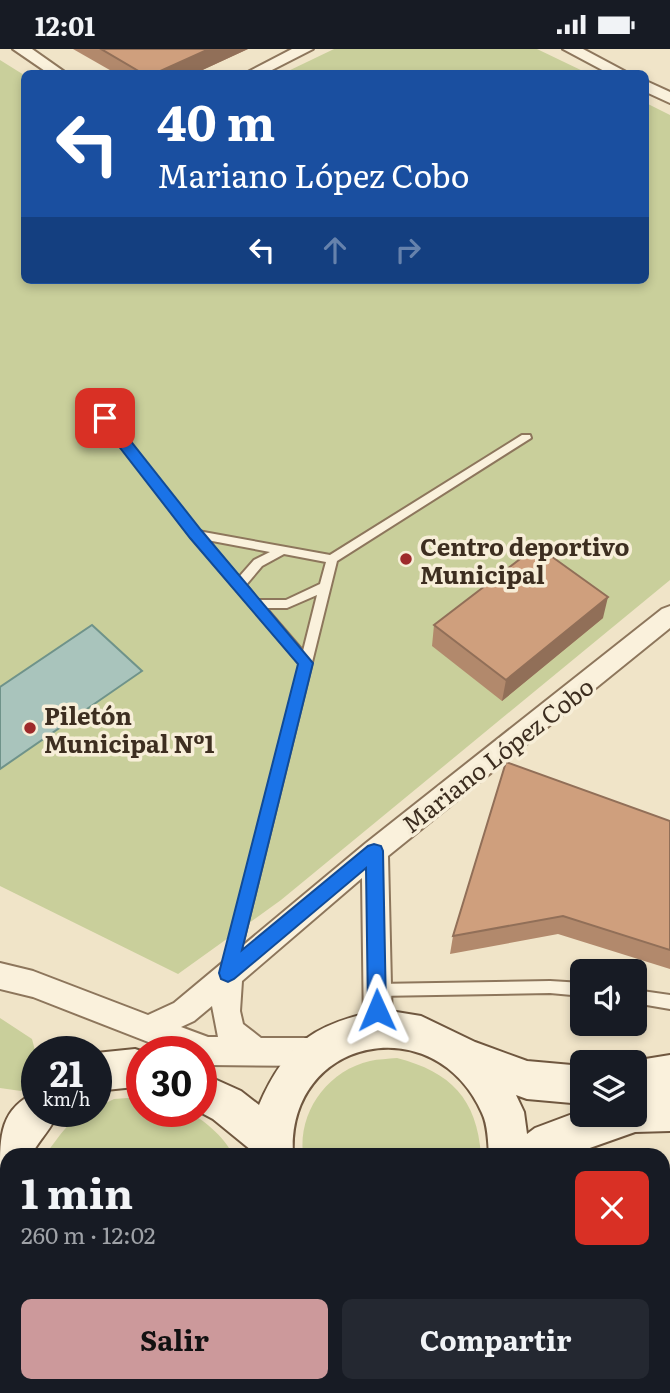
<!DOCTYPE html>
<html lang="es">
<head>
<meta charset="utf-8">
<style>
	:root { --surface:#171b24; --page:#242831; --text:#f1f3f6; --muted:#9ea1a6; --accent:#cc999b }
	body { margin:0; font-family:Literata,serif; background:var(--page); color:var(--text); height:100vh; display:flex; flex-direction:column; font-size:26px; white-space:nowrap }
	* { box-sizing:border-box; margin:0 }
	p { font-size:23px; color:var(--muted) }
	.icon { flex:none; width:38px; height:38px; fill:none; stroke:currentColor; stroke-width:2; stroke-linecap:round; stroke-linejoin:round }
	.map { position:relative; flex:1; overflow:hidden }
	.sheet { position:absolute; left:0px; top:1099px; width:670px; height:245px; display:flex; flex-direction:column; background:var(--surface); border-radius:21px 21px 0 0; box-shadow:0 4px 10px #0003 }
	.sheet>* { flex:none }
	.banner { position:absolute; left:21px; top:21px; width:628px; height:214px; border-radius:10px; box-shadow:0 4px 10px #0003; background:#1a4fa0; color:#fff; overflow:hidden }
	.controls { position:absolute; left:570px; top:910px; display:grid; gap:14px }
	.controls a { display:grid; place-items:center; width:77px; height:77px; border-radius:10px; background:var(--surface); box-shadow:0 4px 10px #0003; font-size:35px }
	.speed { position:absolute; left:21px; top:987px; display:flex; gap:14px; font-size:35px; font-weight:700; text-align:center }
	.speed>* { display:grid; place-content:center; width:91px; height:91px; border-radius:50%; background:var(--surface); box-shadow:0 4px 10px #0003; line-height:1 }
	.speed small { font-size:18px; font-weight:400 }
	.speed .limit { border:10px solid #d22; background:#fff; color:#111 }
	.pin { position:absolute; display:grid; place-items:center; width:60px; height:60px; color:#fff; margin:-30px; border-radius:14px; box-shadow:0 4px 10px #0006 }
	.me { position:absolute; width:77px; margin:-38px; rotate:359deg; stroke-linejoin:round; filter:drop-shadow(0 0 5px #0008) }
	.turn { display:flex; align-items:center; gap:24px; height:147px; padding:0 21px; font-size:32px }
	.turn .icon { width:91px; height:91px; stroke-width:2.5 }
	.turn b { display:block; font-size:49px; line-height:60px }
	.lanes { display:flex; align-items:center; height:66px; padding:0 21px; background:#0003; justify-content:center; gap:35px; direction:ltr }
	.lanes .off { opacity:.35 }
	.round { display:grid; place-items:center; flex:none; width:74px; height:74px; border-radius:10px; background:var(--page) }
	.headline { display:flex; align-items:center; justify-content:space-between; height:119px; padding:0 21px }
	h1 { font-size:42px; font-weight:700; line-height:52px }
	.action { display:flex; gap:14px; margin-top:auto; padding:14px 21px }
	.action a { flex:1; height:80px; border-radius:10px; background:var(--accent); color:#111; font-size:28px; font-weight:700; line-height:80px; text-align:center }
	.action a+a { background:var(--page); color:var(--text) }
	.status { display:flex; justify-content:space-between; align-items:center; height:49px; padding:0 35px; background:var(--surface); direction:ltr }
	.status svg { height:19px; fill:currentColor }
	.map>svg:first-child { display:block }
</style>
</head>
<body>
<div class="status"><b>12:01</b><svg viewBox="0 0 49 12"><path d="M0 12V9h3v3zM5 12V6h3v6zM10 12V3h3v9zM15 12V0h3v12zM26 1h20v11H26zM47 4h2v5h-2z"/></svg></div>
<div class="map">
<svg width="670" height="1344" viewBox="0 0 670 1344">
	<rect width="100%" height="100%" fill="#f0e4c8"/>
	<path fill="#c9cf9b" d="M334,0H537L587,24H284Z
		M0,11L24,26V231H646V54L670,66V531L281,851L178,925L0,837Z
		M0,969L32,990L37,1009V1029L21,1042L0,1039Z
		M397,1009C451,1023 477,1050 481,1106H303C298,1063 327,1022 370,1012C378,1010 388,1010 397,1009Z
		M141,1048L142,1062C154,1062 169,1060 182,1062C200,1065 226,1090 233,1106H45C58,1090 73,1062 96,1062V1059L114,1050Z
		M670,1131V1344H405L408,1337H663V1132Z
		M82,1337H232L228,1344H82Z"/>
	<path fill="#a9c4bc" stroke="#6f938a" stroke-width="2" d="M92,576L142,622L0,720V638Z"/>
	<g fill="none" stroke-linecap="round" stroke-linejoin="round">
		<g stroke="#8d765c" stroke-width="4">
			<path id="lane" d="M105,366L109,367L198,482L330,506L522,386H530L531,389L337,512L236,921L234,926L229,927L224,926L222,921L300,615L191,488L101,371V367ZM207,491L270,503L254,511L239,528ZM284,505L326,513L320,535L286,551H258L246,536L262,517ZM317,546L303,602L266,559H287Z
				M550,932L583,934V947L550,944L377,947L372,946L370,941L372,936L377,935Z
				M635,941L670,946V960L635,954Z"/>
		</g>
		<g stroke="#8d765c" stroke-width="4">
			<path id="street" d="M13,0H32L66,24H48Z
				M292,0H313L266,24H246Z
				M563,0H583L628,24H608Z
				M646,32L670,43V54L646,43Z
				M670,557V579L388,807L392,980L388,990L378,993L368,990L364,980L362,829L242,932L240,962L243,975L261,989H317L327,993L331,1003L327,1013L317,1017L208,1016L201,1013V1003H174L33,948L0,940V914L33,922L148,966L174,954L366,794L662,560ZM212,957L218,988H208L181,978L194,972Z"/>
		</g>
		<g stroke="#6f573f" stroke-width="4">
			<path id="secondary" d="M384,961L421,967L475,993L527,1012L583,1017V1055L527,1050L516,1046L524,1063L527,1085L535,1079L583,1061V1066H635V1013H627L670,1006V1082L635,1083L570,1106H489C488,1093 488,1076 482,1064C435,958 286,988 293,1106H251V1101L213,1070L198,1062H201V1024L241,1042L259,1056C286,993 317,973 384,961Z
				M135,1000L144,1003L142,1040L135,1038L96,1042V1004Z
				M37,1043V1062H59C52,1079 40,1090 31,1106H7V1126L0,1123C0,1087 0,1059 37,1043Z
				M21,1337H67L68,1344H22Z
				M236,1337H283L280,1344H233Z
				M298,1337H344L341,1344H295Z"/>
		</g>
		<use href="#lane" fill="#faf1dc" fill-rule="evenodd"/>
		<use href="#street" fill="#faf1dc" fill-rule="evenodd"/>
		<use href="#secondary" fill="#faf1dc" fill-rule="evenodd"/>
	</g>
	<path fill="#b2896c" d="M73,0H248L196,24H115Z
		M603,569L502,652L432,597L434,576Z
		M670,772V920L558,885L450,905L453,887Z"/>
	<path fill="#916f58" d="M209,0H248L196,24H156Z
		M608,548L603,569L502,652L506,631Z"/>
	<path fill="#cf9f7d" stroke="#916f58" stroke-width="2" d="M101,0H209L156,24H142Z
		M537,497L608,548L506,631L434,576Z
		M506,713L670,772V901L563,867L453,887Z"/>
	<path fill="#1a73e8" stroke="#114b97" stroke-width="2" d="M105,365L110,366L201,481L313,614L242,901L368,797L374,795L381,797L383,802L386,961L384,967L377,969L371,967L368,961L366,819L234,930L228,933L221,930L219,924L298,615L190,489L100,373L98,369Z"/>
	<g fill="#9e2a2b" stroke="#f7eed8" stroke-width="2.5">
		<circle cx="406" cy="510" r="7"/>
		<circle cx="30" cy="679" r="7"/>
	</g>
	<g text-anchor="middle" dominant-baseline="central" stroke-width="7" stroke-linejoin="round" paint-order="stroke">
		<g font-size="24" font-weight="bold" fill="#3d2e20" stroke="#f7eed8" text-anchor="start">
			<text x="420" y="496">Centro deportivo<tspan x="420" dy="28">Municipal</tspan></text>
			<text x="44" y="665">Piletón<tspan x="44" dy="28">Municipal Nº1</tspan></text>
		</g>
		<g font-size="24" fill="#3d2e20" stroke="#f7eed8">
			<text transform="translate(497 705) rotate(-38)">Mariano López Cobo</text>
		</g>
	</g>
</svg>
<div class="controls">
<a><svg class="icon" aria-label="sound" viewBox="0 0 24 24"><path d="M4 9h4l5-4v14l-5-4H4zM17 9q2 3 0 6"/></svg></a>
<a><svg class="icon" aria-label="layers" viewBox="0 0 24 24"><path d="M12 4l9 5-9 5-9-5zM3 14l9 5 9-5"/></svg></a>
</div>
<div class="speed"><div>21<small>km/h</small></div><div class="limit">30</div></div>
<div class="pin" style="left:105px;top:369px;background:#d93025"><svg class="icon" aria-label="arrive" viewBox="0 0 24 24"><path d="M6 21V4h12l-3 4 3 4H6"/></svg></div>
<svg class="me" style="left:377px;top:961px" viewBox="-20 -20 40 40"><path d="M0-17L14 15 0 8-14 15z" fill="#1a73e8" stroke="#fff" stroke-width="4"/></svg>
<div class="banner">
<div class="turn"><svg class="icon" aria-label="left" viewBox="0 0 24 24"><path d="M17 20v-9H6M10 6l-5 5 5 5"/></svg><div><b>40 m</b>Mariano López Cobo</div></div>
<div class="lanes"><svg class="icon" aria-label="left" viewBox="0 0 24 24"><path d="M17 20v-9H6M10 6l-5 5 5 5"/></svg><svg class="icon off" aria-label="ahead" viewBox="0 0 24 24"><path d="M12 20V5M6 11l6-6 6 6"/></svg><svg class="icon off" aria-label="right" viewBox="0 0 24 24"><path d="M7 20v-9h11M14 6l5 5-5 5"/></svg></div>
</div>
<section class="sheet">
<div class="headline"><div><h1>1 min</h1><p>260 m · 12:02</p></div><a class="round" style="background:#d93025;color:#fff"><svg class="icon" aria-label="close" viewBox="0 0 24 24"><path d="M6 6l12 12M18 6L6 18"/></svg></a></div>
<div class="action"><a>Salir</a><a>Compartir</a></div>
</section>
</div>
</body>
</html>
